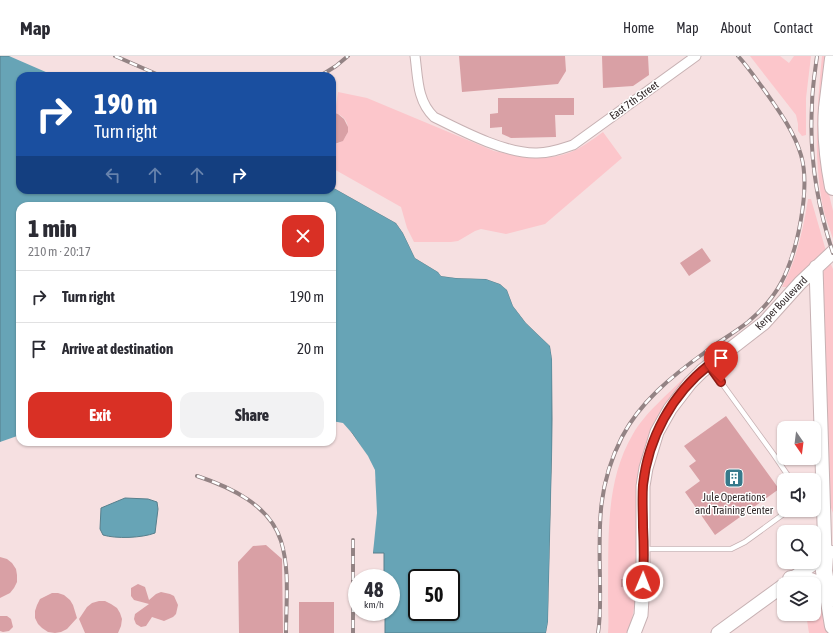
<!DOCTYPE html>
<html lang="en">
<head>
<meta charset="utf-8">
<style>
	:root { --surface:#fff; --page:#f2f2f3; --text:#2b2b33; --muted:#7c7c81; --line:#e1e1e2; --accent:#d93025 }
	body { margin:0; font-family:"Asap Condensed",sans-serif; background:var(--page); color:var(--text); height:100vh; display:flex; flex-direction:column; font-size:15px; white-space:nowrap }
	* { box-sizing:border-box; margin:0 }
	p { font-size:13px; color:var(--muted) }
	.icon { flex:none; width:22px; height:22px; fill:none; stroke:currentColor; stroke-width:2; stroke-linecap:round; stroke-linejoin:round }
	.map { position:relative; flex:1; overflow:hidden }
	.side { position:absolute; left:16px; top:146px; width:320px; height:244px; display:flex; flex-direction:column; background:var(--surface); border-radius:12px; box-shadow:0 1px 3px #0004 }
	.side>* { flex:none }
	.hud { position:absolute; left:16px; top:16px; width:320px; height:122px; border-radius:12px; box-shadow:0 1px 3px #0004; background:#1a4fa0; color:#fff; overflow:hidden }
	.needle { width:26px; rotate:166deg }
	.fabs { position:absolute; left:777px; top:365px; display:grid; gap:8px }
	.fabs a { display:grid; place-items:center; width:44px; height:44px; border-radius:8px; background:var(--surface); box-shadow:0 1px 3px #0004; font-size:20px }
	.speed { position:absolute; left:348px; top:513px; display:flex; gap:8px; font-size:20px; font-weight:700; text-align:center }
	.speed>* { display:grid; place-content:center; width:52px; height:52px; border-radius:50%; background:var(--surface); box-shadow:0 1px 3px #0004; line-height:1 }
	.speed small { font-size:10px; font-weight:400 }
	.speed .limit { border:2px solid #111; border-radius:6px; background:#fff; color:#111 }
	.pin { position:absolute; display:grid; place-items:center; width:34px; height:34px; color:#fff; margin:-41px -17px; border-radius:50% 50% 50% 0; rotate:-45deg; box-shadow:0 0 4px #0007 }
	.pin .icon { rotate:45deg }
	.me { position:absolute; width:44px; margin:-22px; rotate:1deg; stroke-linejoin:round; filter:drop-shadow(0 0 3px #0008) }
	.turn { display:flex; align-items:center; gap:14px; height:84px; padding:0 12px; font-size:18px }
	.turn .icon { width:52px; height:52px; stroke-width:2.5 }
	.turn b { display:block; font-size:28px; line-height:34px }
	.lanes { display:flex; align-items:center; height:38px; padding:0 12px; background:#0003; justify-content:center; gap:20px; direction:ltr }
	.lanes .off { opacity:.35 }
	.round { display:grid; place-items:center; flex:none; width:42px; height:42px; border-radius:12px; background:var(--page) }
	.head { display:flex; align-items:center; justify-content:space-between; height:68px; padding:0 12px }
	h1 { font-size:24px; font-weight:800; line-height:30px }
	.primary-button { display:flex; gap:8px; margin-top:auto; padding:8px 12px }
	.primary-button a { flex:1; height:46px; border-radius:12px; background:var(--accent); color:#fff; font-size:16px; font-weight:800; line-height:46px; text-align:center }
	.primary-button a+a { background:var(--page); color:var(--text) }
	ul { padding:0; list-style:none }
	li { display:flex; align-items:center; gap:12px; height:52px; padding:0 12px; border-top:1px solid var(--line) }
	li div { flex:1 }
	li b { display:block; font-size:15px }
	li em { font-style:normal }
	header { display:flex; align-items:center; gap:24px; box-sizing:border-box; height:56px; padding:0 20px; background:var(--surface); border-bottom:1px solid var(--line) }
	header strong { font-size:19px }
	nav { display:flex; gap:22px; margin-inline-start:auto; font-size:14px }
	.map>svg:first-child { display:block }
</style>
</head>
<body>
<header>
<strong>Map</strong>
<nav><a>Home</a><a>Map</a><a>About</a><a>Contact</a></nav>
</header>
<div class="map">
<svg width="833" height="577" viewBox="0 0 833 577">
	<rect width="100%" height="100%" fill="#f6e0e1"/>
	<path fill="#fcc6cb" d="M750,0H780L789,7L794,0H811L806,42V79L802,80L798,75V68L796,59Z
		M822,0H828L827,130L833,155V183C830,173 825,162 823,151C813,100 817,51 822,0Z
		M338,36L367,42L494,95C520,101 545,106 571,96C583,91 593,83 603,76L622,102L545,168L506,178L481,173L475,175L458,185L451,186H414L407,172L401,151L332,112V89C351,87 354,62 335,57Z
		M808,143H811L826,195L787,231H782C797,203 803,174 808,143Z
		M830,206L833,213V457L830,449L822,221L824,213Z
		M686,320L655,369L639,521L625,520L624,523H621V531H629V523L639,524L632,563L628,577H608C609,565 608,553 608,541C609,486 604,427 633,378C644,358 669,337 686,320Z
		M814,534C824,545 827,562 829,577H809L806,558H814Z"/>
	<path fill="#67a4b6" stroke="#577f8c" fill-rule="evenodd" d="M0,0H23L71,20H20V134H332V131L396,167L403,177L415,202L438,216L441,220L456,222L486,223L500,228L507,234L513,250L526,267L550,290L552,303V394L548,566L546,577H385V556H391V522H384V497H373L372,470L375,460V424L370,405L352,377L343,369L332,367V150H20V384L0,391ZM417,522H451V556H417Z
		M125,442L148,443L157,446L158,453L155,477C142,482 116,483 103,479L100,473L101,452Z"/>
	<path fill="#f6e0e1" d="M9,0H28L72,18L73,20H55Z
		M332,129L397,166L405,176L417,201L439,214L442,218L456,220L486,221L501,226L509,233L515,249L528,266L552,289L554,303L555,363L550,566L548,577H546L548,566L553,363L552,303L550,290L526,267L513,250L507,234L500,228L486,223L456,222L441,220L438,216L415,202L403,177L396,167L332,131Z
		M332,365L343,367L351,376L368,400L375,414L377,457L373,497L371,498L370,470L373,460V424L369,406L350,378L342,370L332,369Z
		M20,379V386L0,393V386Z"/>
	<path fill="#d9a0a5" d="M459,0H565L566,15L558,28L462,36Z
		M602,0H648L649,19L633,30L603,32Z
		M498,42H574V59H555L556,81L511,82L502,78V71L490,72V58L498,57Z
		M332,56L338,58L344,63L348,71V76L343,85L332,89Z
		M702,192L711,205L689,220L680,207Z
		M726,360L779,433L715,479L685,436L700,425L689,410L696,405L684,390Z
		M266,489L282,503L283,577H239L238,506L253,490Z
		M0,501L7,503L12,507L16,513L17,519V526L14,532L10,537L0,542Z
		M621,523H629V532L621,531Z
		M138,528L145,531L149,544L156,538L161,536L170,538L174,540L178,549L176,558L173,561L164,565L152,561L146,570L141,571L136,568L134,563L135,558L149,548L134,544L131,540V532Z
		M52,537H58L64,539L70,544L73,549L77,562L67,573L61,576L55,577L48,576L42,572L38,568L35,562V555L37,549L40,543Z
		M99,545H105L111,548L117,552L120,557L122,563L121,570L118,577H85L79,563L87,551L92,547Z
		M299,546H334V577H299Z
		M0,560H7L11,563L13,571L9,575L3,576L0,575Z"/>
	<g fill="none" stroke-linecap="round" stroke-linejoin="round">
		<g stroke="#c7b1b3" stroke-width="6">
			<path id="lane" d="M710,311L774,399L791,424
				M645,493H731L745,486L789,454"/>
		</g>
		<g stroke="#c7b1b3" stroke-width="11">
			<path id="street" d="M415,0C418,22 417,45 434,61C462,75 506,98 537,97C550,97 561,93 573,89L696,0"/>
		</g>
		<g stroke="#c7b1b3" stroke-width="15">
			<path id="secondary" d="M816,211L825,499
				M789,525L830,496
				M634,577L641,559L643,526V430L646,412L657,376L670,353L690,327L702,315L764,267L800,227L833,196
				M718,577L784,529"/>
		</g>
		<g stroke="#c7b1b3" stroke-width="18">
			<path id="highway" d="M833,3C831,19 829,35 827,52C825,78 828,105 833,131
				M825,499L824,515L833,570
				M791,523C812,522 818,526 829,543"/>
		</g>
		<use href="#lane" stroke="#fff" stroke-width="4.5"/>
		<use href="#street" stroke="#fff" stroke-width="9"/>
		<use href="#secondary" stroke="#fff" stroke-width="13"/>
		<use href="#highway" stroke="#fff" stroke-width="16"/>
		<g stroke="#938384" stroke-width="4">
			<path id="rail" d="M115,0L161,20
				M817,0C815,16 812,33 812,49C809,100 817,149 833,197
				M320,20L336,10L348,0
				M197,420C230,431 270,449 281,485C290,514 286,547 286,577
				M353,484V577
				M598,577C601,559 600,541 600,523C599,470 597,430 622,381C640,346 672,320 704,297C718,286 734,277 748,266C761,255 773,242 781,227C797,197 811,133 801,99C794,75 779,55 765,35C756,23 748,11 738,0"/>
		</g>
		<use href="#rail" stroke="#fff" stroke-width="2.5" stroke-dasharray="8" stroke-linecap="butt"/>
	</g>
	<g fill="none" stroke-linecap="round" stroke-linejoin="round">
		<g stroke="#8d1f18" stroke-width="10">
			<path id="route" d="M643,526C644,508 644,490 643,471C643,457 642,443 643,429C648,382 672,338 709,309L721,326"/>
		</g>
		<use href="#route" stroke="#d93025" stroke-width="7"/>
	</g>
	<defs>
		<g id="building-square" transform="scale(1)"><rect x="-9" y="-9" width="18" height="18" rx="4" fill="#37798b" stroke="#fff"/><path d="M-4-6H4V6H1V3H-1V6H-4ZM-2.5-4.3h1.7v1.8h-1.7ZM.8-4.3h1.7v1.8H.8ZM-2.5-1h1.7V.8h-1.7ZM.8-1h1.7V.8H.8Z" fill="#fff"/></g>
	</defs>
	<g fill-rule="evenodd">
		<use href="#building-square" x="734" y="422"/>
	</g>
	<g text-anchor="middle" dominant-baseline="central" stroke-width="3" stroke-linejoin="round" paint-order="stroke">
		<g font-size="11" fill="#32292a" stroke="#fff">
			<text transform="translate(634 44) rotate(-36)">East 7th Street</text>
			<text transform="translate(781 247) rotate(-46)">Kerper Boulevard</text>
		</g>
		<g font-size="11" fill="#32292a" stroke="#fff">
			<text x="734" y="441">Jule Operations<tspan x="734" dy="13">and Training Center</tspan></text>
		</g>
	</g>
</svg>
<div class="fabs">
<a><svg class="needle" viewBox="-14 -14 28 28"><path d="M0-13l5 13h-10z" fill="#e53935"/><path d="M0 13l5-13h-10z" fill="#7c7c81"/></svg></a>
<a><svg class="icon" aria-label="sound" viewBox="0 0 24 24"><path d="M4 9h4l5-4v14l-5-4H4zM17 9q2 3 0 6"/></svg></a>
<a><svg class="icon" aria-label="search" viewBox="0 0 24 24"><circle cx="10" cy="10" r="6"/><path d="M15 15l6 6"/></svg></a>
<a><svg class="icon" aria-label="layers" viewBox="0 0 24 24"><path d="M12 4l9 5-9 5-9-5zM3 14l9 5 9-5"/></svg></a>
</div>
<div class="speed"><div>48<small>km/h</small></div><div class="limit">50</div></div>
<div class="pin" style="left:721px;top:326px;background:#d93025"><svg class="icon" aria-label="arrive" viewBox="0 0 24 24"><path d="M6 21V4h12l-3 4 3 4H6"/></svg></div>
<svg class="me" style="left:643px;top:526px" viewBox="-20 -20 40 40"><circle r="17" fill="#d93025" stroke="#fff" stroke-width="3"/><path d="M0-11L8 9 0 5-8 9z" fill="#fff"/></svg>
<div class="hud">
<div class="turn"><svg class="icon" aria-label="right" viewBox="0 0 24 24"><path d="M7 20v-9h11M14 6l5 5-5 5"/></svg><div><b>190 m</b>Turn right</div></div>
<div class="lanes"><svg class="icon off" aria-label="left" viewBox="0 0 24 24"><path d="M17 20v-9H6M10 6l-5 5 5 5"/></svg><svg class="icon off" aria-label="ahead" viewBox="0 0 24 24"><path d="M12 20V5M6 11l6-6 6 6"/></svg><svg class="icon off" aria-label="ahead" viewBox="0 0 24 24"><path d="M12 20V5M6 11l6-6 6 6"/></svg><svg class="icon" aria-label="right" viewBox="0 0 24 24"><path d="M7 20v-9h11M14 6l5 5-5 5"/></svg></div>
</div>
<section class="side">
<div class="head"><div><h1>1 min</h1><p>210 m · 20:17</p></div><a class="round" style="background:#d93025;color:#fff"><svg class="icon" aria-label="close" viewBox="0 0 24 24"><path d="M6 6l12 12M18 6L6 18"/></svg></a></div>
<ul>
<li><svg class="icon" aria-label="right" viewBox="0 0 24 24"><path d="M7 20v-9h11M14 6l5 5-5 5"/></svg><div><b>Turn right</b></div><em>190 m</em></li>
<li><svg class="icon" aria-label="arrive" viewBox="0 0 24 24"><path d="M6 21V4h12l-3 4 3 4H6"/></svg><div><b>Arrive at destination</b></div><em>20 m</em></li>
</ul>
<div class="primary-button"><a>Exit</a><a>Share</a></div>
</section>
</div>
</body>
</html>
